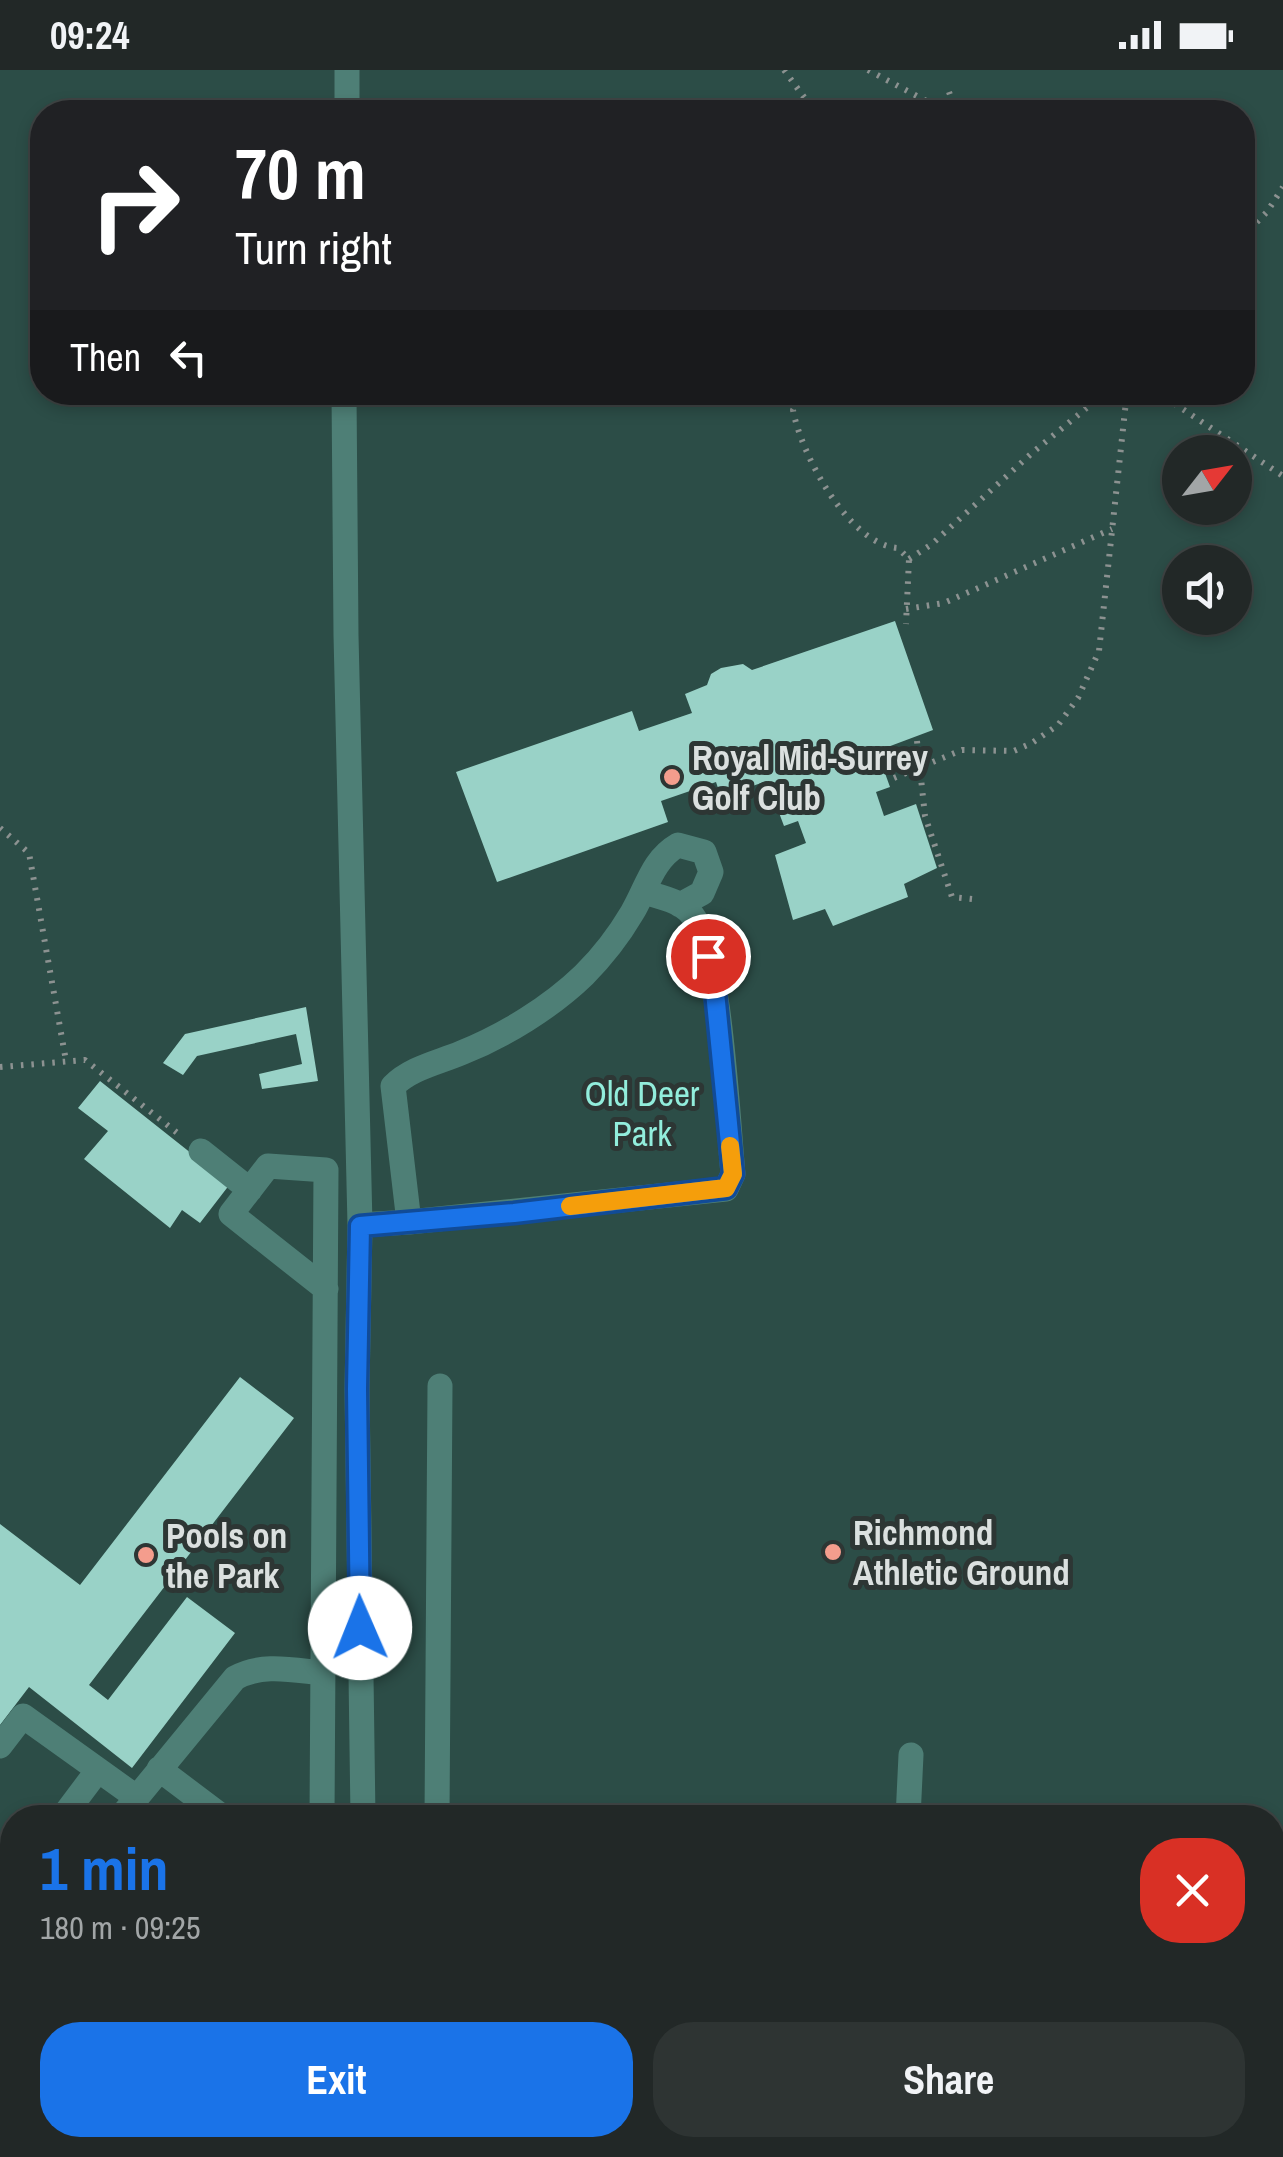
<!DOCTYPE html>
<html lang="en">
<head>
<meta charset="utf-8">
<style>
	:root { --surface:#222827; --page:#2e3433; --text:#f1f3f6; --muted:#a2a6a7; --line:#3f4444; --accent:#1a73e8 }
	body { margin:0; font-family:"Archivo Narrow",sans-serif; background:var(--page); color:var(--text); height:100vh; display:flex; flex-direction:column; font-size:38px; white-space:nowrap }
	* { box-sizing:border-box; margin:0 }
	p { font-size:32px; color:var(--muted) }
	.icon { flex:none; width:55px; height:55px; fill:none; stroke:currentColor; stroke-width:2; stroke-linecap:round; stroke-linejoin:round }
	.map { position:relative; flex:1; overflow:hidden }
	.side { position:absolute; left:0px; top:1735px; width:1285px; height:352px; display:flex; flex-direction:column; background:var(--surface); border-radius:40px 40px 0 0; box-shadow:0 5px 15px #0003,0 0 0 2px var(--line) }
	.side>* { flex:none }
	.guide { position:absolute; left:30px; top:30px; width:1225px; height:305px; border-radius:40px; box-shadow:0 5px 15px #0003,0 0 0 2px var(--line); background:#202124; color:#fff; overflow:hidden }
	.needle { width:65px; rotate:59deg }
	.controls { position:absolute; left:1162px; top:365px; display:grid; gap:20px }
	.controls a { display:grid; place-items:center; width:90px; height:90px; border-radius:50%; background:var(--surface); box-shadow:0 5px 15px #0003,0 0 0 2px var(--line); font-size:50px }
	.pin { position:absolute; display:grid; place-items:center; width:85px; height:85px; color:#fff; margin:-42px; border:5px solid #fff; border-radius:50%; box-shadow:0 2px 10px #0007 }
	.me { position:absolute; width:110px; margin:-55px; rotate:359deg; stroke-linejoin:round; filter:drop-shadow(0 0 8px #0008) }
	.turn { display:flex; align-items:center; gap:35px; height:210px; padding:0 40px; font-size:45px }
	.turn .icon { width:130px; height:130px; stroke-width:2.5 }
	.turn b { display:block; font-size:70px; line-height:85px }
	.then { display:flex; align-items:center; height:95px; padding:0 40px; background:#0003; gap:20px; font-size:38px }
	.round { display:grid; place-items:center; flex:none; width:105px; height:105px; border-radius:40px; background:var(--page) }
	.summary { display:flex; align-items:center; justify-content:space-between; height:170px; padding:0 40px }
	h1 { font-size:60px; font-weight:700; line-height:75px; color:var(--accent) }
	.action { display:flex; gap:20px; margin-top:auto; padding:20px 40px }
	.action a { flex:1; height:115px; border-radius:40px; background:var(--accent); color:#fff; font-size:40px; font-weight:700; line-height:115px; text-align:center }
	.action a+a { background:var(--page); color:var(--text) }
	.status { display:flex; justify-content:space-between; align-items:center; height:70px; padding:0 50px; background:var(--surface); direction:ltr }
	.status svg { height:28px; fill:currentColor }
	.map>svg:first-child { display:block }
</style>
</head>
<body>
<div class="status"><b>09:24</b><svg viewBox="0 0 49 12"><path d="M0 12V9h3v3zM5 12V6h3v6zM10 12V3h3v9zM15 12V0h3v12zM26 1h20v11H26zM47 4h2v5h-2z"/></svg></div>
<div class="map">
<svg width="1283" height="2087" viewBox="0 0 1283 2087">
	<rect width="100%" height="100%" fill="#2d3634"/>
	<path fill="#2c4d47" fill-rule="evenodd" d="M0,0H1283V2087H0ZM42,42H1242V322H42ZM1180,382H1235V438H1180ZM1180,492H1235V548H1180ZM12,1748H1272V2075H12Z"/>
	<path fill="#99d2c7" d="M895,551L933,660L877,681L890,717L876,722L884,746L916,734L937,798L904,814L908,827L833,856L825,839L793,850L775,785L806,773L798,751L784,756L767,711L721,727L716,712L661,731L668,752L497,812L456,702L632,641L639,661L692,643L685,624L707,615L711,604L721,598L743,594L752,600Z
		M306,937L318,1011L262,1019L259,1004L302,994L296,964L197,986L183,1005L163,993L185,964Z
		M100,1011L230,1114L200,1153L182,1140L170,1158L84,1089L108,1061L78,1038Z
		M240,1307L294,1348L89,1615L108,1630L187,1527L235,1563L132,1698L29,1617L0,1655V1454L80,1515Z
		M915,2075H1010V2087H915Z"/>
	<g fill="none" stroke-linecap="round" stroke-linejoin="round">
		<path stroke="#8c9291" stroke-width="6" stroke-dasharray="2.5 8" stroke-linecap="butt" d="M784,0L815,42
			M868,0L947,42
			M949,22L956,42
			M1242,167L1267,142L1283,117
			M805,322L793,340C801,384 849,475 898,478L909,489L906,554
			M1157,322L1283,406
			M909,489L932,474L1032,383L1106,322
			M906,539L944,533L1112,459
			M917,671L925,746L952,827L972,829
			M894,708L962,680L1014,681L1032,673L1058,655L1078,628L1099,581L1127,322
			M0,758L29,783L66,991
			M0,997L85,990L180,1065
			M0,2018L12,2031
			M54,2075L66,2087"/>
		<path stroke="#4e7f76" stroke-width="25" d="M347,42V0
			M344,322L346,565L360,1155L357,1319L363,1748
			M201,1081L250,1120
			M409,1152L726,1119L733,1104C728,1052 720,879 692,845C682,831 660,827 644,822
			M360,1155L409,1152L393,1016C411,998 437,993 461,983C504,966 551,937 584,905C602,887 619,865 632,843C647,818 652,790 678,775L704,782L711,802L702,823L680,835
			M0,1676L23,1646L136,1727
			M159,1699L224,1748
			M62,1748L98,1700
			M120,1748L235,1608C262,1593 292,1600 322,1603
			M322,1748L326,1100L268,1096L231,1144L326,1219
			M437,1748L440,1316
			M908,1748L911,1685
			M0,1831L12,1814
			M290,2075L295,2087
			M366,2075L367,2087
			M431,2087V2075
			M897,2087V2075"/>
	</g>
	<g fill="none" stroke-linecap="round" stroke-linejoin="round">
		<g stroke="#114b97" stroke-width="25">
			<path id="route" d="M360,1558L357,1319L360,1156L514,1143L726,1118L733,1104L714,912L708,886"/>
		</g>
		<use href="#route" stroke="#1a73e8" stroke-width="18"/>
		<path stroke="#f59e0b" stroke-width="18" d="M570,1136L726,1118L733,1104L730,1076"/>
	</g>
	<g fill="#f49d8d" stroke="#2d3634" stroke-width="4">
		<circle cx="672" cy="707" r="10"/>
		<circle cx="833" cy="1482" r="10"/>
		<circle cx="146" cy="1485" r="10"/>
	</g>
	<g text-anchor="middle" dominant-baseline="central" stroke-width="10" stroke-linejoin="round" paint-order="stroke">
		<g font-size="35" font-weight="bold" fill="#dbe0df" stroke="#2d3634" text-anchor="start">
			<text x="692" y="687">Royal Mid-Surrey<tspan x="692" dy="40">Golf Club</tspan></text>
			<text x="853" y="1462">Richmond<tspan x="853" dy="40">Athletic Ground</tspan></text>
			<text x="166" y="1465">Pools on<tspan x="166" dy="40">the Park</tspan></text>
		</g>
		<g font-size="35" fill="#92eddc" stroke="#2d3634">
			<text x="642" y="1023">Old Deer<tspan x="642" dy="40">Park</tspan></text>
		</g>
	</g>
</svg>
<div class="controls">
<a><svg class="needle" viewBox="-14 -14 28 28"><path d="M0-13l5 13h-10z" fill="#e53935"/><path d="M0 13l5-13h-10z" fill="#a2a6a7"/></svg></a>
<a><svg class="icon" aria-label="sound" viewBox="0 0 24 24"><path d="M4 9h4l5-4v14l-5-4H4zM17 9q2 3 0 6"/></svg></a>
</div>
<div class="pin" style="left:708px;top:886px;background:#d93025"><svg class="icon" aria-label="arrive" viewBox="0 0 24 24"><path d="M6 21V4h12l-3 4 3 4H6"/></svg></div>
<svg class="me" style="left:360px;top:1558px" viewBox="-20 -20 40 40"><circle r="19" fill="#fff"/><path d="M0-13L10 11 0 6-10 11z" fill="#1a73e8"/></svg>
<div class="guide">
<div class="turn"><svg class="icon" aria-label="right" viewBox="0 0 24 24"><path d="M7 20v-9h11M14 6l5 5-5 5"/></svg><div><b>70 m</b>Turn right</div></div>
<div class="then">Then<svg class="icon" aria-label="left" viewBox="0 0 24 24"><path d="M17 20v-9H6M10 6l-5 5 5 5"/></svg></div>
</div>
<section class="side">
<div class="summary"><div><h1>1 min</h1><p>180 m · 09:25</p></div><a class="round" style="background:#d93025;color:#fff"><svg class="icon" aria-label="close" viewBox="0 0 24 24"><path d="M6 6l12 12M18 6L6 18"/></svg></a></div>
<div class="action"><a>Exit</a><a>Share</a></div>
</section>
</div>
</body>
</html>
